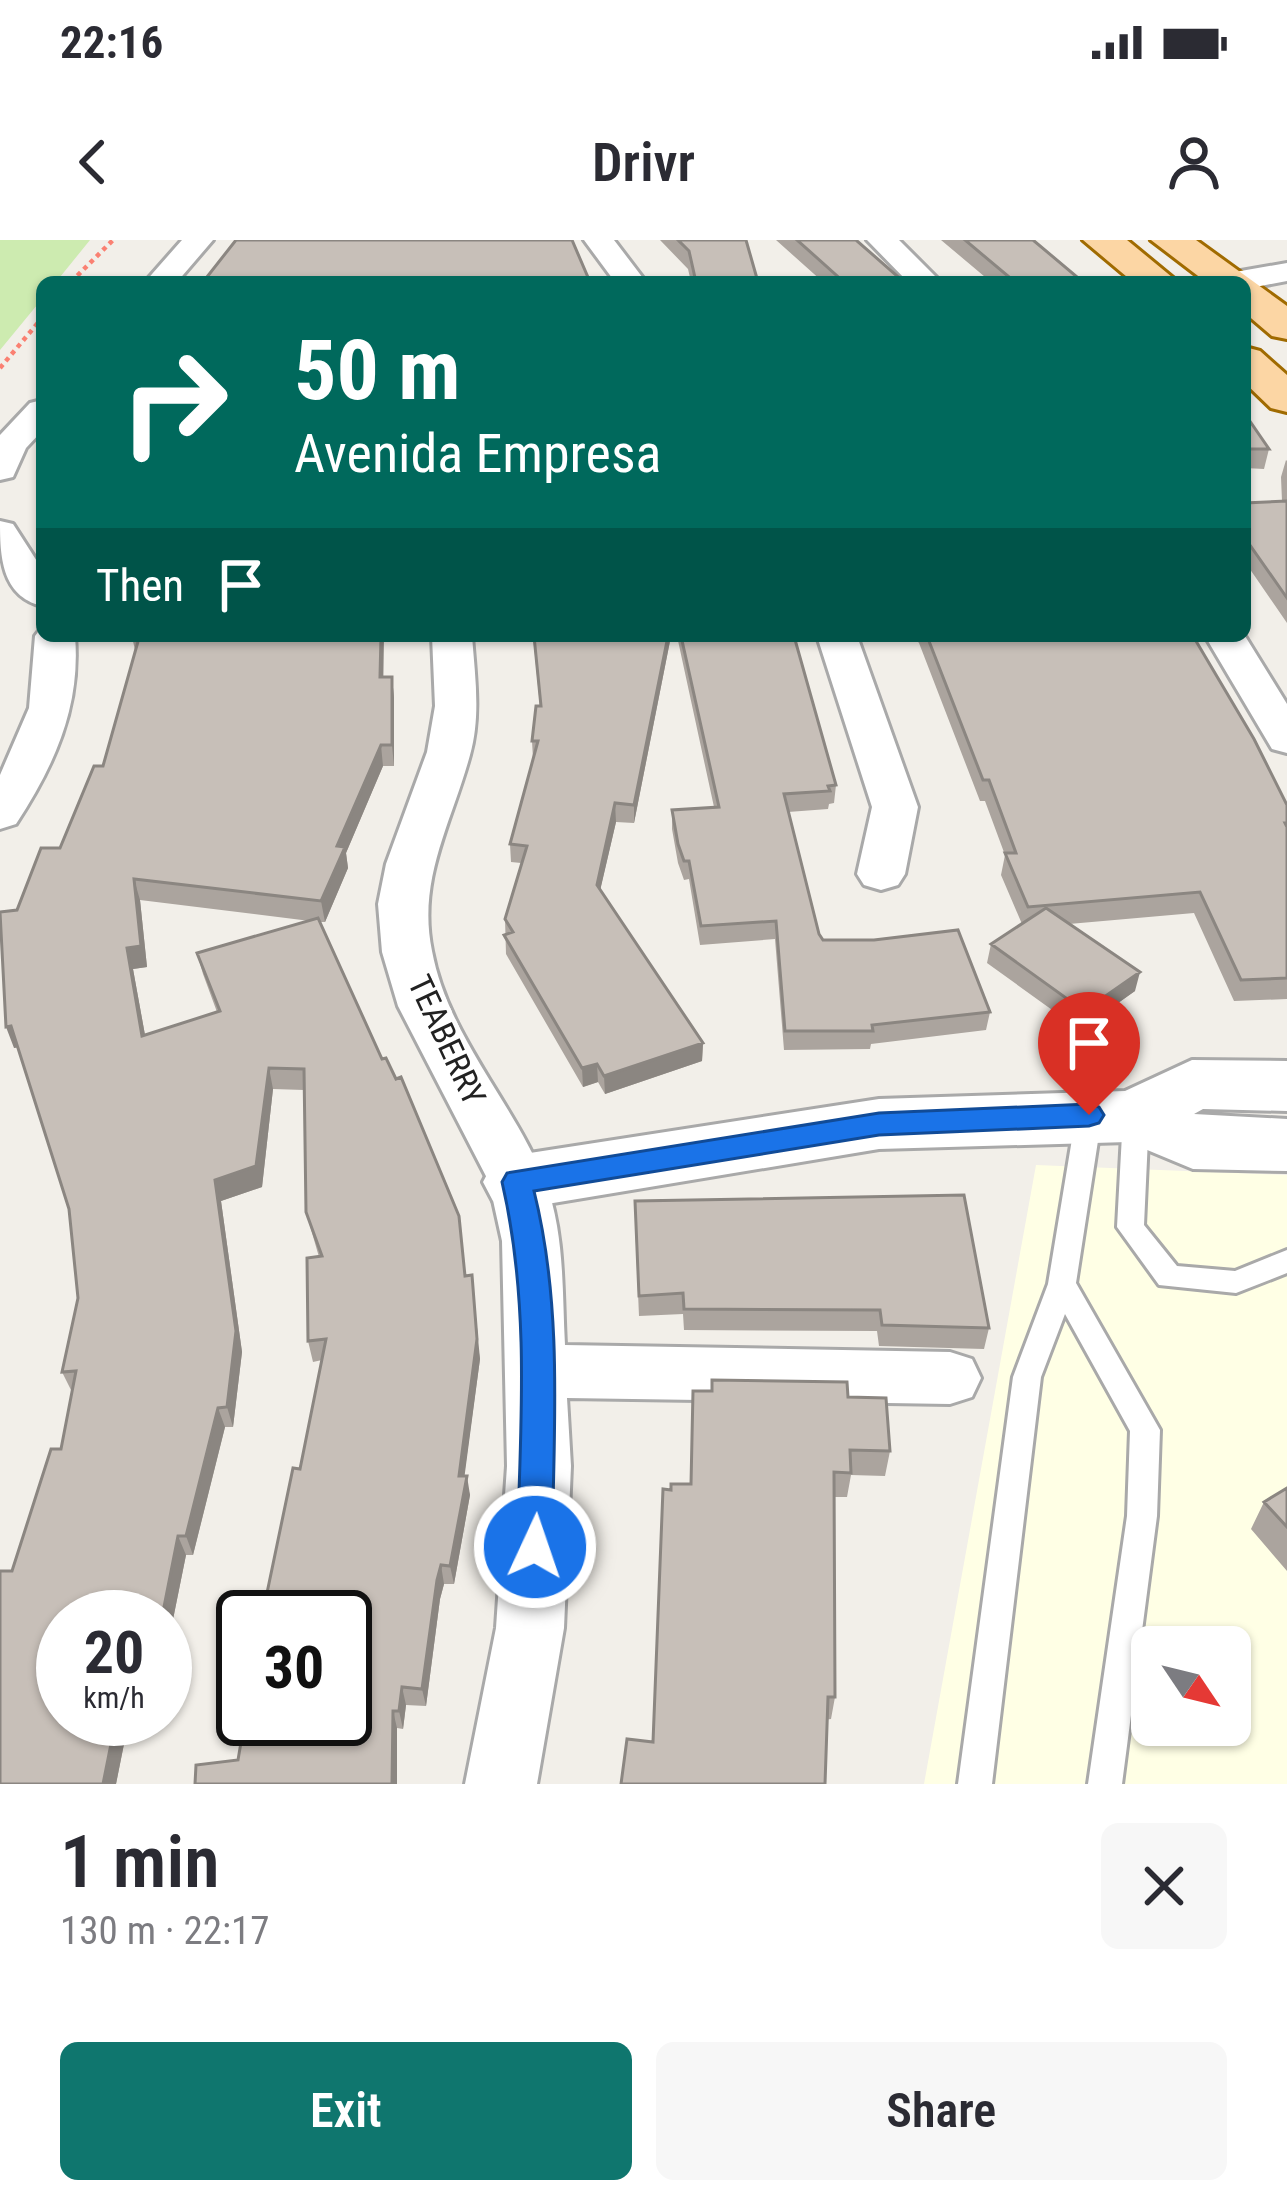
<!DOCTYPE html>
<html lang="en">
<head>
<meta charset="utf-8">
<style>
	:root { --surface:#fff; --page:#f7f7f7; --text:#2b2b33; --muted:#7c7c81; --accent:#0f766e }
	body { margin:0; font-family:"Roboto Condensed",sans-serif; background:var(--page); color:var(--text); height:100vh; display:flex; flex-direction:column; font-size:45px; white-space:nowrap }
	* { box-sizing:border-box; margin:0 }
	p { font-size:39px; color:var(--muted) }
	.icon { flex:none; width:66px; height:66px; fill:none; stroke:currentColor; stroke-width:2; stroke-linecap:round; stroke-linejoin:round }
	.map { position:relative; height:1544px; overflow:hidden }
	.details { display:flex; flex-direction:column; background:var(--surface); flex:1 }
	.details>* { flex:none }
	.banner { position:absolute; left:36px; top:36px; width:1215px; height:366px; border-radius:18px; box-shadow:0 3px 9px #0004; background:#00695c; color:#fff; overflow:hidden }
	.needle { width:78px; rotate:125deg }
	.buttons { position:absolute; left:1131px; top:1386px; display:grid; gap:24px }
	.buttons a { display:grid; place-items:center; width:120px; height:120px; border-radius:18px; background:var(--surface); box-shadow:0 3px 9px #0004; font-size:60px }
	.speed { position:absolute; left:36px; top:1350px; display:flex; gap:24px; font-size:60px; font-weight:700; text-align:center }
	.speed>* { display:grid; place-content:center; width:156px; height:156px; border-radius:50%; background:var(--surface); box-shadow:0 3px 9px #0004; line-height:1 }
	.speed small { font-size:30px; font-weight:400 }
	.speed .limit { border:6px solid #111; border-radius:18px; background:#fff; color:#111 }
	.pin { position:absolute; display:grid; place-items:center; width:102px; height:102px; color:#fff; margin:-123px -51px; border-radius:50% 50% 50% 0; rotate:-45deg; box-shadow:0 0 12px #0007 }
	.pin .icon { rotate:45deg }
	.me { position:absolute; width:132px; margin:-66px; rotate:3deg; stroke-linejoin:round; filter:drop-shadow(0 0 9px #0008) }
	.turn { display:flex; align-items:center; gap:42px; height:252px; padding:0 60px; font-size:54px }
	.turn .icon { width:156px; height:156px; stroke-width:2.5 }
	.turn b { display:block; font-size:84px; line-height:102px }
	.then { display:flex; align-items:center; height:114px; padding:0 60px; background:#0003; gap:24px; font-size:45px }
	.round { display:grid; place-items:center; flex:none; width:126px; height:126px; border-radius:18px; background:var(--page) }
	.overview { display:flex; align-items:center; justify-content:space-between; height:204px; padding:0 60px }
	h1 { font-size:72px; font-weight:600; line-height:90px }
	.cta { display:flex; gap:24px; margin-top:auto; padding:24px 60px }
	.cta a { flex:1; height:138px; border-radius:18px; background:var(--accent); color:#fff; font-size:48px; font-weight:600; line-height:138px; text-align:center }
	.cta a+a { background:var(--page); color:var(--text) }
	.status { display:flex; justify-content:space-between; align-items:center; height:84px; padding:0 60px; background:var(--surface); direction:ltr }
	.status svg { height:33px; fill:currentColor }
	header { display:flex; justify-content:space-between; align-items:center; height:156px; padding:0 60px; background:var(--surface); font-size:54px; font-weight:600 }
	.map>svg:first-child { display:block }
</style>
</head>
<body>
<div class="status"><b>22:16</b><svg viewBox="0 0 49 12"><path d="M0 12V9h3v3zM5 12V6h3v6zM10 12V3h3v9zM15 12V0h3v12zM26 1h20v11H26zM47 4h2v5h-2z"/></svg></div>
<header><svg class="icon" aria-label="back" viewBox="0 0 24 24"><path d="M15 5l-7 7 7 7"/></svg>Drivr<svg class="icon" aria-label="person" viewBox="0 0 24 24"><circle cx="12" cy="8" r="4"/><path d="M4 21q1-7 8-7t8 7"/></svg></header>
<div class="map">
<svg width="1287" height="1544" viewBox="0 0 1287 1544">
	<rect width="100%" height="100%" fill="#f2efe9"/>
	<path fill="#ffffe5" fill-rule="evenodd" d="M1036,925L1287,935V1544H924ZM1152,1407H1230V1485H1152Z"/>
	<path fill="#cdebb0" d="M0,0H90L56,42H42V59L0,110Z"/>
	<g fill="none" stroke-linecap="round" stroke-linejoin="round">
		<g stroke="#a9a9a9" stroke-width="6">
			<path id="service" d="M1089,865L1098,868L1102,875L1076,1043L1160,1190L1157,1276L1122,1544H1088L1127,1276L1130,1191L1065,1074L1041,1137L992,1544H958L1013,1137L1048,1044L1076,875L1080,868Z
				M1136,866L1145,869L1149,876L1144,985L1177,1026L1235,1031L1287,1010V1033L1236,1053L1159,1045L1117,987L1123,876L1127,869Z"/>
		</g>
		<g stroke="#a9a9a9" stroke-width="6">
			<path id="minor" d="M182,0H213L177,42H145Z
				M584,0H614L646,42H615Z
				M867,0H899L941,42H908Z
				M1287,23V41L1245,49V42H1214L1218,35Z
				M42,160V191L26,208L13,237L0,240V195L30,163Z
				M0,281L13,284L42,329V366C1,356 0,315 0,281Z
				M42,387V396H75C81,467 54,526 16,584L0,589V535L29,468L35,396Z
				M432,396H472C475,436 481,476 470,515C452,582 417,639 432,711C448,796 513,862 545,941C565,993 562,1051 565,1105L950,1112L972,1119L981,1138L972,1157L950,1164L567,1158L571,1226L564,1388L537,1544H465L496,1388L507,1226L502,1001L489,942L398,766L382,712L378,664L386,624L427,512L435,466Z
				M817,396H857L918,567L905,634L898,645L881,650L864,645L857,634L872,567Z
				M1205,396H1245L1287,464V513L1272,509Z"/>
		</g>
		<g stroke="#a9a9a9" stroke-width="6">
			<path id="tertiary" d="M1192,820L1287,821V871L1203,869L1194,874L1287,879V931L1193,929L1128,902L879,909L517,969L493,961L483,942L493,923L517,915L879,859L1125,851Z"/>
		</g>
		<g stroke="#a06b00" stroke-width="6">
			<path id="primary" d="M1083,0H1127L1178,42H1133Z
				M1151,0H1196L1287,66V99L1272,96L1245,73V42H1206Z
				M1245,107L1260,111L1287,135V172L1271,168L1245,143Z"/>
		</g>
		<path stroke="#fa8072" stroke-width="4.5" stroke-dasharray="4.5 4.5" stroke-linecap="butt" d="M71,42L113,0
			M0,128L42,78"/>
		<use href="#service" fill="#fff" fill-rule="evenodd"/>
		<use href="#minor" fill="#fff" fill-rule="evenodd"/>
		<use href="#tertiary" fill="#fff" fill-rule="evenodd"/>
		<use href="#primary" fill="#fcd6a4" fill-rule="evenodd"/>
	</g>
	<path fill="#aba49e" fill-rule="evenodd" d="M660,0H746L758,42H691L688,29Z
		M776,0H856L904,42H823Z
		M941,0H1033L1083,42H991Z
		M1245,174L1269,209L1264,229L1245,228Z
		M1286,220L1287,221V383L1245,322V263L1282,261L1281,237Z
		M533,396H671L634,583L616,582L600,650L703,803L702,821L605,854L598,842L583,847L506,714L505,679L521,623L511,622L510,604L533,519L532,501L540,466Z
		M677,396H794L836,545L834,563L829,564L828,569L788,572L819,694L823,700L990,772L986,790L871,804L870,809L784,810L775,699L700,705L689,639L684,640L678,623L672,589V570L714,567Z
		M913,396H1193L1287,565V759L1234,761L1194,673L1069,684L1135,751L1080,790L987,723L991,704L1022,684L1001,635L1005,615L985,561H980L919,403Z
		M132,397L383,437H392L394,458V526H383L346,613L348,628L325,682H319L466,1036L480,1119L464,1236L470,1255L454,1344H444L440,1359L426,1466L406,1465L403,1489L397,1488V1544H195L238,1520L322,1120L313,1122L308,1101L319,1017L306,972L304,850L273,849L262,947L221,961L242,1112L233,1187H225L193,1315H186L165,1419V1377L63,1479H129L116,1544H0L12,1331L61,1209L72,1152L62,1132L78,1058L69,969L18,807L14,808L17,670L60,608L103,526L135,410ZM140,660L310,681L197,713L203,734L217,772L145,795L133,729L147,727Z
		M635,982L989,1088L984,1109L879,1106L877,1091L684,1090L683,1074L639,1076Z
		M848,1157L890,1211L885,1236L851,1235L847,1257H834L835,1457L831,1479L653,1502L671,1250L691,1244Z
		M1287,1248V1331L1251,1289L1264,1262Z"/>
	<path fill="#8b8681" d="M381,396H384L383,458L380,437Z
		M668,396H671L634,583V565Z
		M392,437L394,458V526L392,505Z
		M381,505L383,526L346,613L348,628L325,682L321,661L337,606Z
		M615,563L616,582L597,664V645Z
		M134,639L140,660L147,727L133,729L149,817L142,796L127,708Z
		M1140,732L1135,751L1080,790L1084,771Z
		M11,786L19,807L14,808L6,787Z
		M703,803L702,821L605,854L604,836Z
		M597,824L598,842L583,847L582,828Z
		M269,828L273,849L262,947L221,961L242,1112L233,1187L227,1167L215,940Z
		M472,1035L480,1119L462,1255L459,1236Z
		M218,1168L225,1187L193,1315L186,1296Z
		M467,1236L470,1255L454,1344L450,1326Z
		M178,1296L186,1315L165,1419V1377H162Z
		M441,1325L444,1344L440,1359L426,1466L422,1449L437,1340Z
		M402,1447L406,1465L403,1489L399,1471Z
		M393,1471L397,1488V1544H392Z
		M116,1479H129L116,1544H103Z"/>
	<path fill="#c7bfb8" stroke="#8b8681" stroke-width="3" d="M236,0H572L590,42H203Z
		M678,0H746L758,42H696L689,11Z
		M797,0H856L904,42H844Z
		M965,0H1033L1083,42H1015Z
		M1245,174L1269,209H1245Z
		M1287,261V358L1245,298V263Z
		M133,396H381L380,437H392V505H381L337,606L345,607L321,661L134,639L141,706L127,708L142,796L220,771L197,713L318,678L382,819L386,818L396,839L401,837L459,976L465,1036L472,1035L477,1099L459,1236H467L450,1326L441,1325L437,1340L422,1449L402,1447L399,1471H393L392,1544H195L196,1525L238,1520L245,1479H345V1377H262L293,1228L300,1229L326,1099L308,1101L307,1018L322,1016L306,972L304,829L269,828L256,926L215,940L236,1091L227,1167L218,1168L186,1296H178L162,1377H63V1479H116L103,1544H0V1331H12L51,1209H61L76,1131L62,1132L78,1058L69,969L11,786L6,787L0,672L17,670L41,608H60L94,526H103L139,398Z
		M534,396H668L634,565L615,563L597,645L703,803L604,836L597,824L582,828L504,695L513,692L505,679L527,606L510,604L538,501H532L536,466H541Z
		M681,396H794L836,545L828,546L830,551L784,554L819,694L823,700H874L958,690L990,772L872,785L873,791H785L776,681L701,686L689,621H684L678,604L672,570L719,567Z
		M927,396H1193L1254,499L1287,565V583H1285L1287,587V738L1241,740L1200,652L1028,667L1005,613H1016L989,540H983Z
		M1046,668L1140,732L1084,771L991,704Z
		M964,955L989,1088L882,1085L880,1070L684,1069L683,1053L639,1056L635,961Z
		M712,1140L847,1142L848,1157L886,1158L890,1211L850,1210L851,1233L834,1232L835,1457H828L825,1544H621L627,1499L653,1502L663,1249L671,1250V1244H691L693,1151H712Z
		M1287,1248V1287L1264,1262Z"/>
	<path fill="#1a73e8" stroke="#114b97" stroke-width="3" d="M1089,864L1099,867L1104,875L1099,883L1089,886L879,895L534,951C563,1067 554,1188 552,1307L547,1319L535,1323L522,1319L517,1307C521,1185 530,1062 502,942L507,933L879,873Z"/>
	<g text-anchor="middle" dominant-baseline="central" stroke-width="9" stroke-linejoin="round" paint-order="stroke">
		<g font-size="33" fill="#222" stroke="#fff">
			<text transform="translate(447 800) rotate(65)">TEABERRY</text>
		</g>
	</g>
</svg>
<div class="buttons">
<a><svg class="needle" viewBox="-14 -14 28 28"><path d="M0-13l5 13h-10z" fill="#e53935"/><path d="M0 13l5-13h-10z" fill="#7c7c81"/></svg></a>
</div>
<div class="speed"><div>20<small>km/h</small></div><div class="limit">30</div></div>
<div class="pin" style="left:1089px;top:875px;background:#d93025"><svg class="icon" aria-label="arrive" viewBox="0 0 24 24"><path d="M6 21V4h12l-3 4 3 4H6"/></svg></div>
<svg class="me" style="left:535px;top:1307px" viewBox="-20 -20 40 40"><circle r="17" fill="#1a73e8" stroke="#fff" stroke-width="3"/><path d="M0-11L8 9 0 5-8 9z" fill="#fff"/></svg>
<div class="banner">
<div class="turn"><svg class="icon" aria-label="right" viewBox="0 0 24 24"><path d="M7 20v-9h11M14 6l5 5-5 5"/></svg><div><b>50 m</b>Avenida Empresa</div></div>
<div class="then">Then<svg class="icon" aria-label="arrive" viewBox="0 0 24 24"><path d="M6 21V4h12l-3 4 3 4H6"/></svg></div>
</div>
</div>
<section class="details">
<div class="overview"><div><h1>1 min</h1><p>130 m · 22:17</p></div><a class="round"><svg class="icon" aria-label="close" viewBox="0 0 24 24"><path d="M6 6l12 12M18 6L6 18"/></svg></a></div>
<div class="cta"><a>Exit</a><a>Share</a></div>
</section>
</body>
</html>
